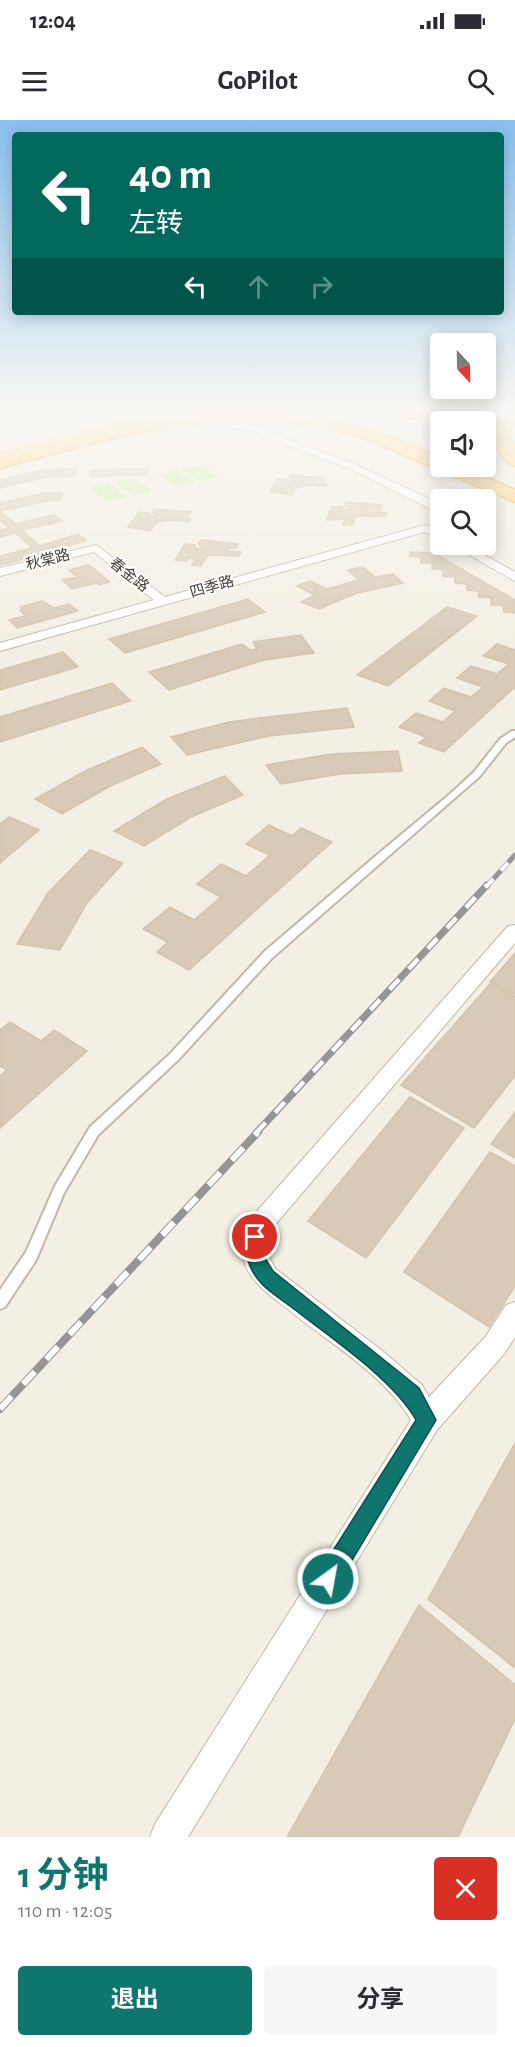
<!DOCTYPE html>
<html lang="zh">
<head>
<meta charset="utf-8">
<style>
	:root { --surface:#fff; --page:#f7f7f7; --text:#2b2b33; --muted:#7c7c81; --accent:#0f766e }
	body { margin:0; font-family:"Alegreya Sans","Noto Sans SC",sans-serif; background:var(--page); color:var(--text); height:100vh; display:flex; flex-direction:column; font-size:22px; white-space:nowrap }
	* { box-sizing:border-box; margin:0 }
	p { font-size:20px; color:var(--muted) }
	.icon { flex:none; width:33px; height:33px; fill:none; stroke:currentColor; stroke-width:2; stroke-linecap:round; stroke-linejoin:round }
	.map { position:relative; height:1717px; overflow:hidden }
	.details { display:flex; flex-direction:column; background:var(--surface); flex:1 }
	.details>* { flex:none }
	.guide { position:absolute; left:12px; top:12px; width:492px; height:183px; border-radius:6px; box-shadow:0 3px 15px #0003; background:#00695c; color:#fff; overflow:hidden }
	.needle { width:39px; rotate:158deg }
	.buttons { position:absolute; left:430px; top:213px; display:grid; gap:12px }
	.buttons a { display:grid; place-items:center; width:66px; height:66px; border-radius:6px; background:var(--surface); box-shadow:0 3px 15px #0003; font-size:30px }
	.pin { position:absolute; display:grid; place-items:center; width:51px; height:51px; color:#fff; margin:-26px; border:3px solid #fff; border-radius:50%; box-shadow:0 2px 6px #0007 }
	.me { position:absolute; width:66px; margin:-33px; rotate:32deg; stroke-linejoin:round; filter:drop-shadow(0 0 4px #0008) }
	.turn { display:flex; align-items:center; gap:21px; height:126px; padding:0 18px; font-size:27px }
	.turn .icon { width:78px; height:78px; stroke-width:2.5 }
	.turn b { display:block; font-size:42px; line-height:51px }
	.lanes { display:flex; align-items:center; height:57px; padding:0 18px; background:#0003; justify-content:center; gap:30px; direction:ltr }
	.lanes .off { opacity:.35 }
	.round { display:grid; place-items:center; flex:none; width:63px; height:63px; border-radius:6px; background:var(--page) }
	.summary { display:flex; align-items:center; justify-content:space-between; height:102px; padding:0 18px }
	h1 { font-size:36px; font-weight:700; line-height:45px; color:var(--accent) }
	.primary-button { display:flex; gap:12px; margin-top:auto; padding:12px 18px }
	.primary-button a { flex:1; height:69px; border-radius:6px; background:var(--accent); color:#fff; font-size:24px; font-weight:700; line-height:69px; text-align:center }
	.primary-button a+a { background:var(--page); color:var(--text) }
	.status { display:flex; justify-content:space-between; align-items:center; height:42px; padding:0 30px; background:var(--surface); direction:ltr }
	.status svg { height:16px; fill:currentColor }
	header { display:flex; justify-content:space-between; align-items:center; height:78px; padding:0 18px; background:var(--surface); font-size:27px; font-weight:700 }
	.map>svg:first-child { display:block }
</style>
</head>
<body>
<div class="status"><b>12:04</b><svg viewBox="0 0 49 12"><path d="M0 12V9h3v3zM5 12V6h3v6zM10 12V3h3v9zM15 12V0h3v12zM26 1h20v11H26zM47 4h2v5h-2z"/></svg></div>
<header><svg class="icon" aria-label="menu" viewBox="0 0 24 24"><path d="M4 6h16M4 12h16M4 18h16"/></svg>GoPilot<svg class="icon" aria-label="search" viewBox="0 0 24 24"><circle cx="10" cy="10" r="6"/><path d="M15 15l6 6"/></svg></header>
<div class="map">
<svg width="515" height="1717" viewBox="0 0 515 1717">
	<rect width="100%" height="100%" fill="#f4efe4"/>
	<path fill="#ceeda8" d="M200,345L220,357L201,362L181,349Z
		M177,350L197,363L177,367L157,354Z
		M133,358L153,371L133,376L113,362Z
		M109,363L128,377L107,381L89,368Z"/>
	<path fill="#d7cbb8" stroke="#d3c3ab" stroke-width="1.5" d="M76,349L75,356L48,357L0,368V360L44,350Z
		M148,349L147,355L90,356L91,350Z
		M291,355L325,358L323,363L327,364L326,367L308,365L296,368L292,375L270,372L277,359H286L288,362L295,361L289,359Z
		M44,373H63L61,380L48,381L0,391L15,404L54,395L62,401L22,410L40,426L78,414L86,420L48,433L0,445V436L32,428L16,413L0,417V410L9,408L0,400V383Z
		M346,382L382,385L380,390L373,389L372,392L387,393L385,396H356L352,405H343L345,399L326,400L332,386L342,387L344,390L351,389L345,386Z
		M155,389L191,392L187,398H191L189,402L170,400L156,403L150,411L128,407L139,392L149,393L150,396L158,395L152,392Z
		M201,420L238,424L236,428H228L226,431L241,432L239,436L208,435L201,446L192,445L196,439L189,438L187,441L175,440L185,424L195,425L196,429L205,428L198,424Z
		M410,432L434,433L515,480V493L504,492L503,485H491V478L479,477L478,471L467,470L466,464L455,463V457L443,456V450L432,449V443H421V437L410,436Z
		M89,445L110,462L99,465L96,463L72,469L62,460L77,457L69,450Z
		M363,447L375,457L393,454L403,463L357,473L319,489L301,482L315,475L297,466L310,461L327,469L359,460L348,450Z
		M248,479L265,492L125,533L109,519Z
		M42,481L54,488L69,484L78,491L17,508L9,500L25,496L20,490L23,489L20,487Z
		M447,487L477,496L388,566L357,555Z
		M301,515L314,533L264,540L169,570L149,552L242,524L250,530L257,529L253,522Z
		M497,524L515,530V567L444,632L419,623L426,617L399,607L416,593L443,602L455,591L429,581L444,568L471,577L483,567L457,558L471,546L497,554L509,544L483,536Z
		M63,532L78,547L0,570V550Z
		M112,563L131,581L0,622V597Z
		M347,588L354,607L269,616L259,598Z
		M259,598L269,616L187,635L171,617L229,602Z
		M142,627L161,644L110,666L62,694L35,679L87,650Z
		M398,631L402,651L340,654L281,664L266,645L332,634Z
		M225,656L243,675L191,697L144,726L114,711L167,679Z
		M9,697L39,710L0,743V704Z
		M269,705L292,716L301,708L332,722L189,850L157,832L168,822L143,809L170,787L194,800L221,777L197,764L221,744L246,756L270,735L246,724Z
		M90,730L123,743L87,783L60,830L17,824L48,773Z
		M515,833V874L490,862Z
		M490,864L515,876V956L474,1008L401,965Z
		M10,902L41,921L54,910L87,931L0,1008V956L7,950L0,946V910Z
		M410,977L464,1008L366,1138L308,1101Z
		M515,992V1038L491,1024Z
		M490,1032L515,1046V1166L489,1207L404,1152Z
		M515,1323V1548L428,1479Z
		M419,1485L515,1565V1599L458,1717H287Z"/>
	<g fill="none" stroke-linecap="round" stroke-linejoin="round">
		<g stroke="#c1b7a6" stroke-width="4">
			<path id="service" d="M512,611H515V617L506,623L480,656L272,838L178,940L98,1015L64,1073L36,1140L5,1187L0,1189V1170L26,1132L55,1066L90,1007L170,934L264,832L371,740L450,674L474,652L500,619Z"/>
		</g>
		<g stroke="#c1b7a6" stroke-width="2">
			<path id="minor" d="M219,302L261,306L273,314L352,343L432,380L441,386V394L346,347L267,318L256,311L216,307V303Z
				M425,405L441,412V420L424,412L0,531V523L154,480L94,432L0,456V448L96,425L165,477Z
				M450,424H464L515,452V461Z
				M515,805V823L274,1106C264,1124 265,1131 276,1149L385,1233L422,1265L429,1277L486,1216L506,1185L515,1182V1217L504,1234L437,1310L188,1717H150L155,1704L411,1300C387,1258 333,1225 295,1195C276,1179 249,1164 243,1138C239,1120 249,1105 258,1090L508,806Z"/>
		</g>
		<g stroke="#f1c355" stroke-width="2">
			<path id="primary" d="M155,292H178L176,295L0,344V334Z"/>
		</g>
		<g stroke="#efa423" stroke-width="3">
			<path id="motorway" d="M214,292C302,288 361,302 441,338V346H462L515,370V382L357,315L324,307L269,300L214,301L132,313L0,348V338L153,297Z
				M390,292H477C468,302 398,302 390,292Z
				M505,292H515L509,316L515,330V346C507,344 505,339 500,333C490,317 493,305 505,292Z"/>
		</g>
		<use href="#service" fill="#fff" fill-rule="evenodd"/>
		<use href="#minor" fill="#fff" fill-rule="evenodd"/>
		<use href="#primary" fill="#ffe092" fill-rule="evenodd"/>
		<use href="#motorway" fill="#ffcc64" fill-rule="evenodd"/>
		<g stroke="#959595" stroke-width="5">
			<path id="rail-far2" d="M486,767L515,735"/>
		</g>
		<g stroke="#959595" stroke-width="7">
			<path id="rail-far1" d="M256,1013L487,765"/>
		</g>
		<g stroke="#959595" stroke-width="8">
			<path id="rail" d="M0,1289L258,1012"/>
		</g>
		<use href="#rail-far2" stroke="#fff" stroke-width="4" stroke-dasharray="11" stroke-linecap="butt"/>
		<use href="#rail-far1" stroke="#fff" stroke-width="4.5" stroke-dasharray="14" stroke-linecap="butt"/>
		<use href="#rail" stroke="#fff" stroke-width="6" stroke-dasharray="17" stroke-linecap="butt"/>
	</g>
	<linearGradient id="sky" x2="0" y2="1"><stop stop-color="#88c0ee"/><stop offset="0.55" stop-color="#faf8f3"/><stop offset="1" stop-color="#faf8f3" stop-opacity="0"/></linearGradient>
	<rect width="515" height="532" fill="url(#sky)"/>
	<path fill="#0f766e" stroke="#0a4d48" stroke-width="1.5" d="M255,1110L261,1112L263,1117V1135L273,1151L419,1268L436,1300L336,1467L328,1470L320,1467L317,1459L320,1451L416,1300C393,1259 328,1216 290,1186C281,1179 269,1172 261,1163C249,1150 241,1129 249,1112Z"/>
	<g text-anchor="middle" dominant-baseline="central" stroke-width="4.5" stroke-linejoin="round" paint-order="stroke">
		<g font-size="15" fill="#473f33" stroke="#fff">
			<text transform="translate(48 440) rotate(-14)">秋棠路</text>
			<text transform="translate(129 455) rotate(38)">春金路</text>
			<text transform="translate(212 467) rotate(-16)">四季路</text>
		</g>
	</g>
</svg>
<div class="buttons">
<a><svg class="needle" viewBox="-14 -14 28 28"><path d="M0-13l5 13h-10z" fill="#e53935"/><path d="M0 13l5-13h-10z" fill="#7c7c81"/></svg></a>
<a><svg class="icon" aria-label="sound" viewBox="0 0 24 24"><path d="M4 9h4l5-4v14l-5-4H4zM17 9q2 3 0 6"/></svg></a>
<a><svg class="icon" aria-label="search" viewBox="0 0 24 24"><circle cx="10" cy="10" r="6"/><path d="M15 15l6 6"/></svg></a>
</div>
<div class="pin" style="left:255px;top:1117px;background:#d93025"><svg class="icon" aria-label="arrive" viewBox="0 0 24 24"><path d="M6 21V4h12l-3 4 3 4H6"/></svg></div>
<svg class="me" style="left:328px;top:1459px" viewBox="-20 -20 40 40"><circle r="17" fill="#0f766e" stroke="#fff" stroke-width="3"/><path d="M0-11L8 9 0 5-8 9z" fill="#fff"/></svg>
<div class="guide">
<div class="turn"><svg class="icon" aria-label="left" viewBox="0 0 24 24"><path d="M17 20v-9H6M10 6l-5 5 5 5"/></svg><div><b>40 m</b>左转</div></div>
<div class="lanes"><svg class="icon" aria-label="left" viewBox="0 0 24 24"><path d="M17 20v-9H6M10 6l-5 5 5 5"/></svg><svg class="icon off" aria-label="ahead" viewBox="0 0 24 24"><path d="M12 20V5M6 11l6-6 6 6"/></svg><svg class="icon off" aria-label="right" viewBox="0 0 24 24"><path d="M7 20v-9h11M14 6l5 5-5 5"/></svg></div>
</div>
</div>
<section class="details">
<div class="summary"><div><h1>1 分钟</h1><p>110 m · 12:05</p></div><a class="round" style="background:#d93025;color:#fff"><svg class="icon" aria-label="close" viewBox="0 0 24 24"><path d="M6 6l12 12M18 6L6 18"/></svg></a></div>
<div class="primary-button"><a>退出</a><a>分享</a></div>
</section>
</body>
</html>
